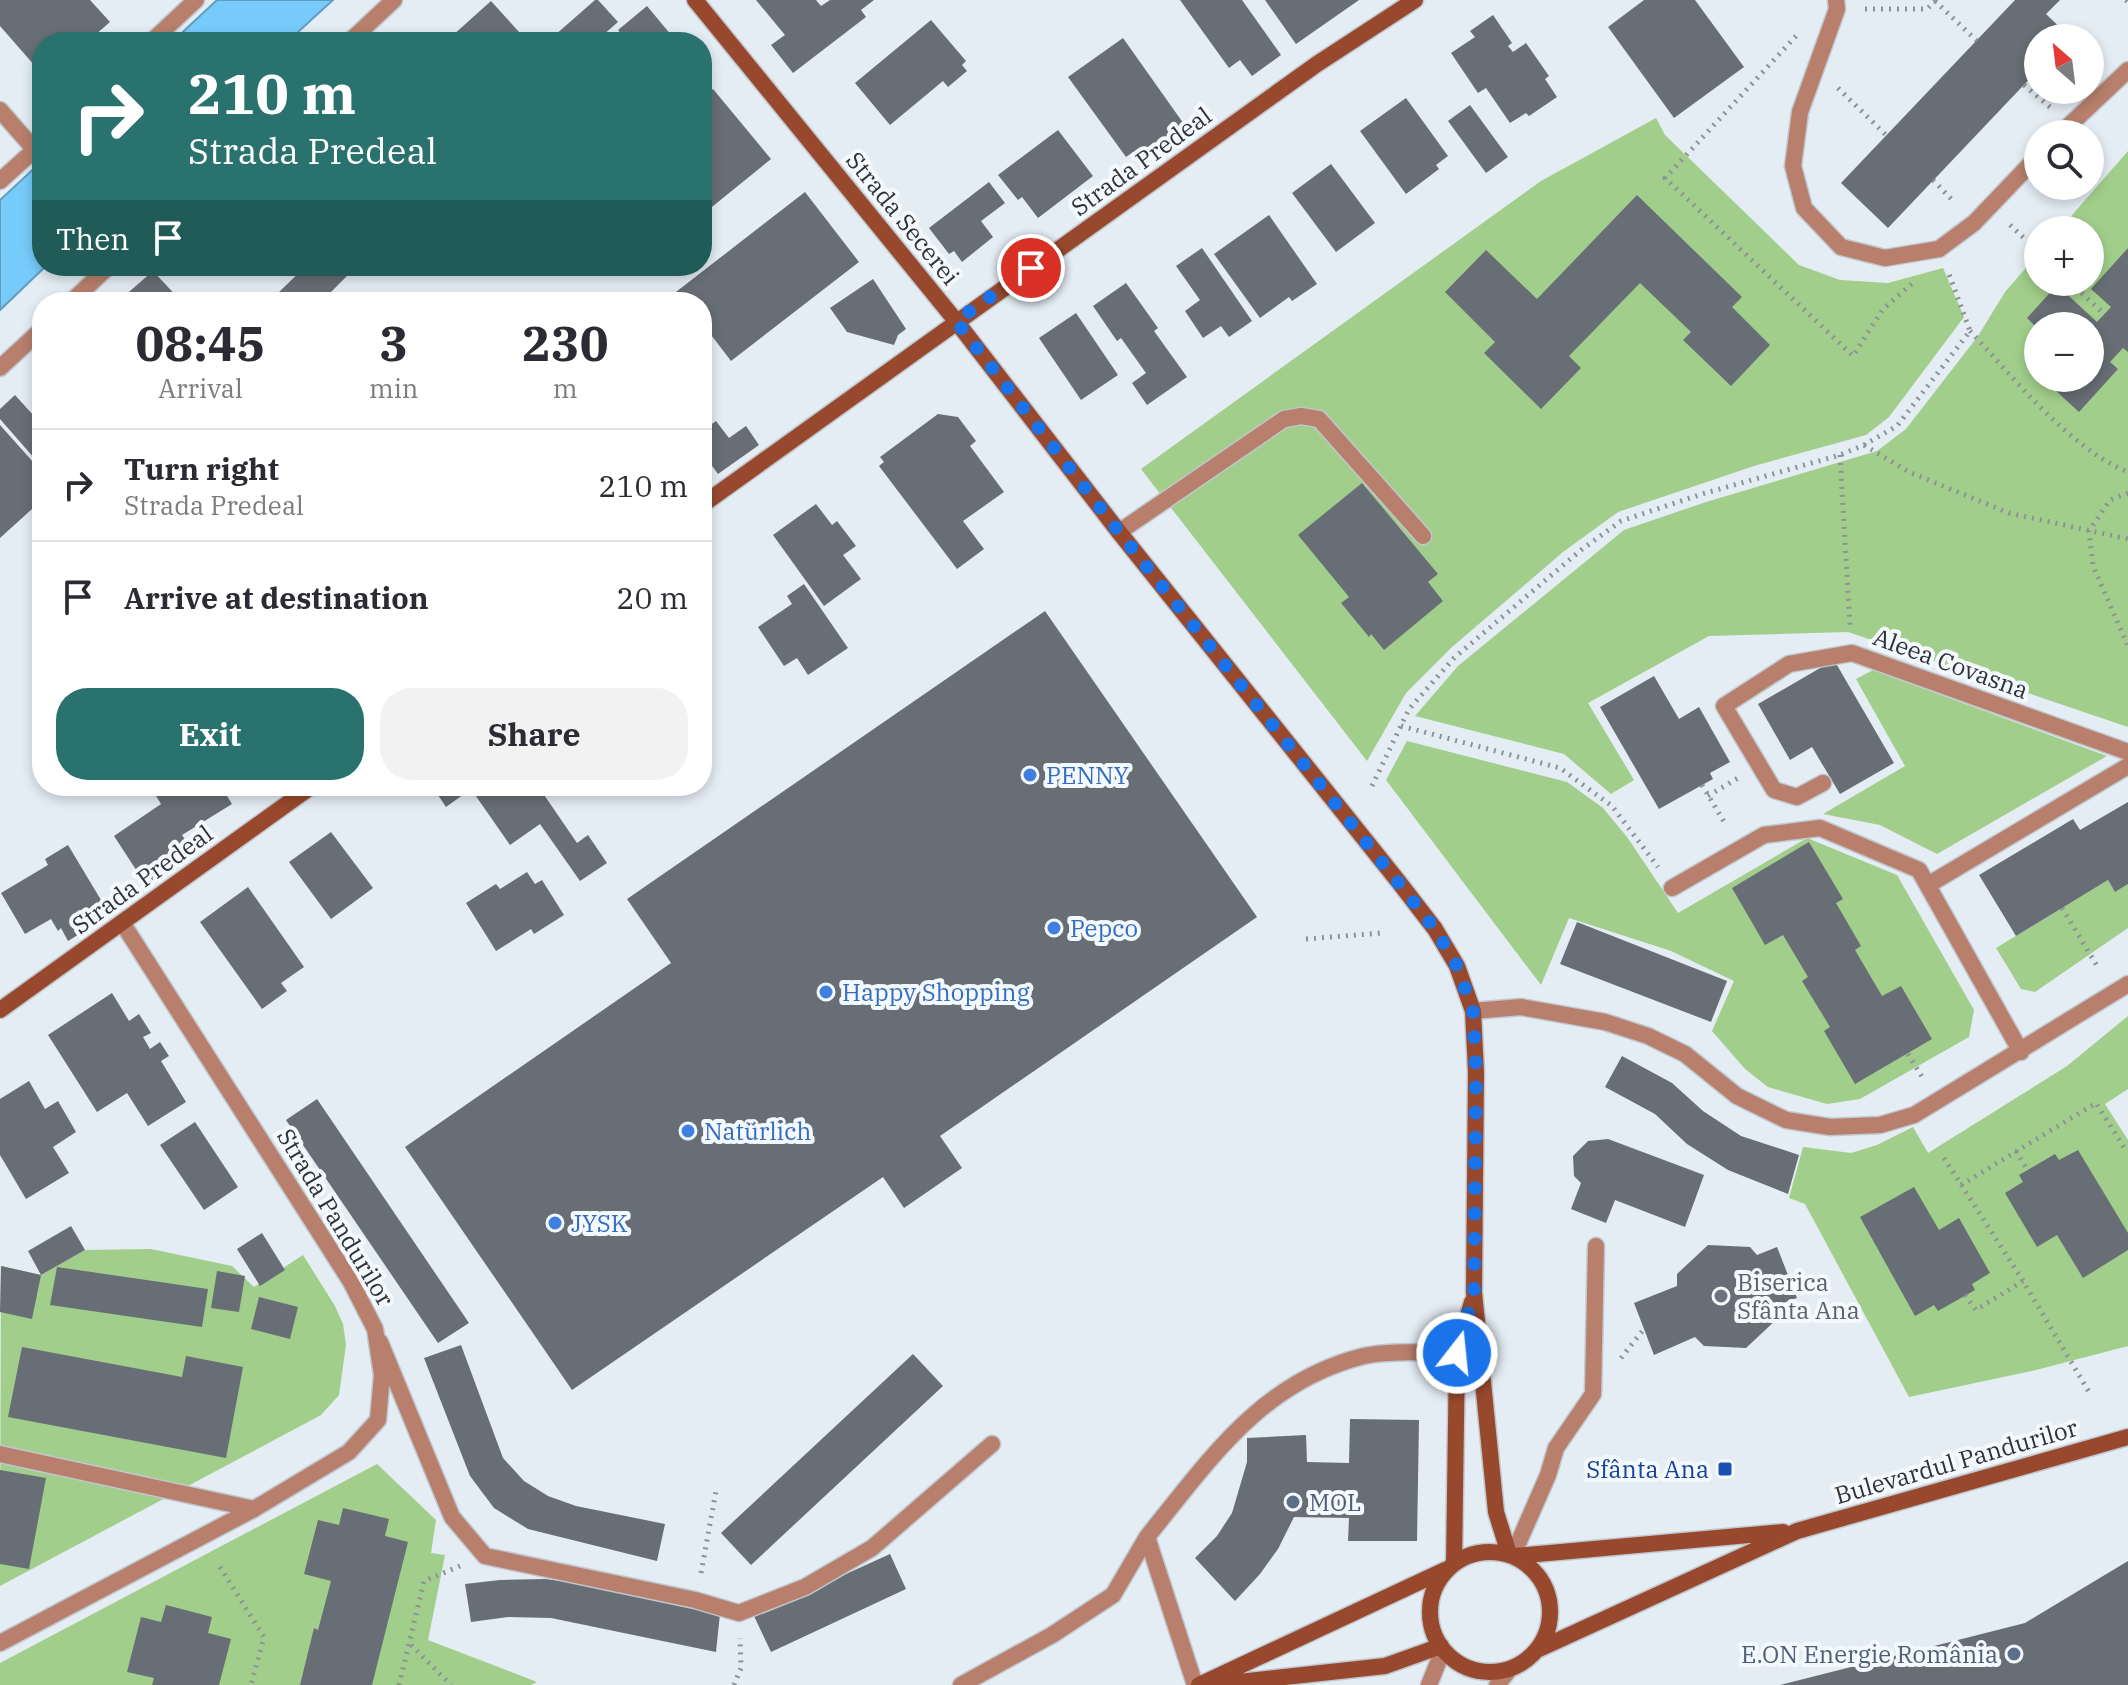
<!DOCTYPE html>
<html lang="en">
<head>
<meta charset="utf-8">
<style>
	:root { --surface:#fff; --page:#f2f2f3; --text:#2b2b33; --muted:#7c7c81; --line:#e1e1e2; --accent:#29726d }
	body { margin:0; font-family:"IBM Plex Serif",serif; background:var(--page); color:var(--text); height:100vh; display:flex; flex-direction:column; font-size:30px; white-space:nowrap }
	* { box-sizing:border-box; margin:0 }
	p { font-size:26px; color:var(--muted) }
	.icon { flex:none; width:44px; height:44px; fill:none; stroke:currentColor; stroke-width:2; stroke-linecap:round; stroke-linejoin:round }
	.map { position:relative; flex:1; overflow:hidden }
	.drawer { position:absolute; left:32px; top:292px; width:680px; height:504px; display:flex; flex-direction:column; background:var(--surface); border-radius:32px; box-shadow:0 4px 12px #0003 }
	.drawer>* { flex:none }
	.guide { position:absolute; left:32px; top:32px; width:680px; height:244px; border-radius:32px; box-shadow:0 4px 12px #0003; background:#29726d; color:#fff; overflow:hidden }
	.needle { width:52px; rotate:332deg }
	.controls { position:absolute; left:2024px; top:24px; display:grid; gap:16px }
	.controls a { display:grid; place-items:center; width:80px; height:80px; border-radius:50%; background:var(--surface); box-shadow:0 4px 12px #0003; font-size:40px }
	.pin { position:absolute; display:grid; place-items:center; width:68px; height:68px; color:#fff; margin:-34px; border:4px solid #fff; border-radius:50%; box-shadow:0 2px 8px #0007 }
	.me { position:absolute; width:88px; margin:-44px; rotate:16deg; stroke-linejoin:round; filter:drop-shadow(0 0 6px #0008) }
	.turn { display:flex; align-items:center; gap:28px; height:168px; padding:0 24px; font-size:36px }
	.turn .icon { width:104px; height:104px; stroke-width:2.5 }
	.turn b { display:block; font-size:56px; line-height:68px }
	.then { display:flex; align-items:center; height:76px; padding:0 24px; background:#0003; gap:16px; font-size:30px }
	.eta { display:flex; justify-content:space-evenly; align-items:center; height:136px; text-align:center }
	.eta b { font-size:48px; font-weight:700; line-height:56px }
	.primary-button { display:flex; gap:16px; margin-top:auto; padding:16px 24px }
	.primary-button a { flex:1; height:92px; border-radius:32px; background:var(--accent); color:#fff; font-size:32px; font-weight:700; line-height:92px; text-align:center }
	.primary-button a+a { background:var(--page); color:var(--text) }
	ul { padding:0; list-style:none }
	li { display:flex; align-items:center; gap:24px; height:112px; padding:0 24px; border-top:2px solid var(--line) }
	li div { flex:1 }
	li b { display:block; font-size:30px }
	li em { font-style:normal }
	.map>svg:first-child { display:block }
</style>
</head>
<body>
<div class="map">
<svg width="2128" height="1685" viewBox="0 0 2128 1685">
	<rect width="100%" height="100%" fill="#e4ecf4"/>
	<path fill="#a2ce8b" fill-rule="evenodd" d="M1656,118L1665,135L1799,265L1840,280L1888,283L1943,268L1964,317L1889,417L1866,435L1754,466L1618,512L1563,552L1452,647L1406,693L1367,761L1141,469L1541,181Z
		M2128,151V727L1848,632L1709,636L1588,703L1634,780L1611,794L1564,754L1415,716L1458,666L1624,530L1706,502L1877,451L1906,429L1978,336L2005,292L2038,254V282H2090V230H2059ZM2038,326H2090V378H2038Z
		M1873,670L2107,756L1937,854L1880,825L1823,814L1905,766L1856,679Z
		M1407,741L1567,782L1603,808L1627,837L1678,913L1807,838L1897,875L1974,1010L1969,1037L1860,1099L1827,1104L1768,1087L1745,1069L1712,1031L1734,981L1671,951L1569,918L1541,985L1386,780Z
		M2108,880L2115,892L2128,884V928L2035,992L2021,989L1996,948Z
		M2128,1016V1089L2105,1104L2128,1140V1346L2036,1370L1909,1397L1805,1204L1789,1198L1803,1147L1851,1153L1877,1145L1913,1127L1928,1153L2067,1066Z
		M151,1249L232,1266L254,1287L303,1255L335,1306L343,1324L346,1345L339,1395L321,1415L0,1586L1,1266L41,1275L85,1250Z
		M377,1464L436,1520L431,1553L445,1555L428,1640L537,1682L531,1685H0V1663Z"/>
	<path fill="#77cbfb" stroke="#629dc0" stroke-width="2" d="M217,0H333L287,42H172Z
		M42,161V266H46L0,310V200Z"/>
	<path fill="#676e75" d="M0,0H90L110,22L87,42H42V74L0,26Z
		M595,0H598L618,22L595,42H559L554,36Z
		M756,0H816L821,6L830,0H874L861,10L866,17L793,73L771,45L785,35Z
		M1180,0H1242L1281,55L1252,76L1240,60L1229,68Z
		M1265,0H1359L1296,44Z
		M1644,0H1695L1744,67L1674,118L1608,27Z
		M2015,0H2060L2046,14L2071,38H2038V70L1888,228L1841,183Z
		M491,1L528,42H458L452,36Z
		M647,6L677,42H628L618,30Z
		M1493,15L1512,43L1508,46L1513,52L1526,43L1549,76L1545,79L1557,97L1529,116L1526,113L1510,123L1486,88L1478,93L1451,53L1475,37L1470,31Z
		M931,20L966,61L962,65L967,71L948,87L943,81L890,125L855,83Z
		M1123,38L1186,127L1139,160L1133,152L1126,157L1068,77Z
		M713,89L771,159L702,215V98Z
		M1406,98L1448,156L1436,165L1439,169L1406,194L1360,131Z
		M1470,105L1508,157L1486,173L1448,121Z
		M1058,130L1093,176L1038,218L1022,197L1018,200L998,175Z
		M1331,164L1375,223L1336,252L1292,193Z
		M989,182L1005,203L981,221L993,237L962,262L954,251L949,254L929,228Z
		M805,192L859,262L731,361L702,323V302H663Z
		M1637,195L1742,297L1732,307L1770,345L1731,386L1683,340L1691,332L1640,283L1569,356L1581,368L1541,409L1484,353L1495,342L1445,292L1486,250L1537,299Z
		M1269,215L1317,284L1292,301L1289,297L1260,318L1214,254Z
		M1202,248L1252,321L1229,337L1221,326L1203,338L1185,311L1200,300L1176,266Z
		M2128,248V352L2123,348L2110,362L2118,369L2079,412L2042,378H2090V326H2038V329L2027,318L2057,285L2097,322L2111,307L2091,289Z
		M306,266H357L321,302H288L279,292Z
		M153,271L182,302H118L122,298Z
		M873,279L906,329L898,335L894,345L847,332L830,308Z
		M1126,283L1158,328L1154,331L1187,377L1147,405L1132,383L1146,373L1121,338L1117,341L1093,306Z
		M1076,313L1118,375L1081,400L1039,338Z
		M15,395L34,416L42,409V467L0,419V409Z
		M938,414L958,417L976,441L970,446L1004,492L963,521L984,549L957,569L879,466L884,462L880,457Z
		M716,421L729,438L746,426L759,445L718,474L702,452V431Z
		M0,425L42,472V500L0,538Z
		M1362,483L1438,574L1428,582L1443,601L1384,650L1371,634L1369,637L1341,603L1349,597L1298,535Z
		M816,504L832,525L837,521L856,546L843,555L861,579L824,606L773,535Z
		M804,584L848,648L808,675L797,658L784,666L758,627L792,604L787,596Z
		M1045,611L1257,917L940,1136L962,1168L904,1208L883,1177L572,1390L405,1147L671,963L627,899Z
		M1834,660L1894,763L1840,794L1812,747L1790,760L1758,704Z
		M1654,676L1679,719L1699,707L1730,762L1710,773L1713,779L1659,809L1600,707Z
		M150,786H221L232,804L182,835L194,853L146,885L114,836L161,804Z
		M432,786H538L577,843L588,835L607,863L580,881L540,824L510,845L471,789L446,807Z
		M2128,802V884L2115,892L2108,880L2016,936L1979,875L2073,819L2080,830Z
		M331,832L373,888L331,919L289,862Z
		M1809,842L1843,899L1836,903L1861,946L1855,950L1882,996L1901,986L1932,1039L1855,1084L1824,1031L1830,1027L1802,981L1808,977L1783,935L1765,945L1732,888Z
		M68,845L110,915L68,941L61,928L58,931L51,919L25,934L1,893L48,865L45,859Z
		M527,872L535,884L542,880L564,915L534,934L531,929L496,951L466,903L496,884L500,889Z
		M248,887L304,967L281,983L287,991L262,1009L200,922Z
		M1577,922L1727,981L1711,1022L1560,964Z
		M112,993L129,1021L139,1014L151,1033L143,1037L150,1049L160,1042L169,1056L161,1061L186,1102L148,1126L127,1093L97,1112L48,1035Z
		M1622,1056L1672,1083L1703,1111L1741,1136L1799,1155L1788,1194L1728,1170L1687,1144L1655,1114L1605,1087Z
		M29,1081L45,1109L58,1101L76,1132L53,1147L69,1173L26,1199L0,1155V1099Z
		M317,1099L469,1323L438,1343L286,1120Z
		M195,1122L238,1187L204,1210L160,1145Z
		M1608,1139L1704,1175L1685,1227L1615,1200L1606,1223L1571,1209L1581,1183L1574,1176L1573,1156L1588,1141Z
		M2078,1150L2128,1233V1250L2083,1278L2057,1235L2037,1247L2005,1193L2023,1182L2019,1175L2055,1154L2059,1160Z
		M1914,1187L1939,1230L1959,1218L1990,1273L1972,1284L1975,1290L1938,1311L1934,1305L1915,1316L1860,1217Z
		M71,1226L85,1250L41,1275L28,1251Z
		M262,1233L285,1270L260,1286L237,1249Z
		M1708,1245L1750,1247L1757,1255L1777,1247L1797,1298L1778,1305L1777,1319L1746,1348L1704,1346L1695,1337L1654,1355L1634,1303L1677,1286V1274Z
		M1,1266L41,1275L32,1319L0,1312Z
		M57,1267L208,1289L202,1327L50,1305Z
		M217,1271L245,1276L239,1312L211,1308Z
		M259,1297L298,1307L290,1339L251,1329Z
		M461,1345L503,1458L524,1481L548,1496L576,1506L665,1524L657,1561L528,1529L494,1508L470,1476L424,1358Z
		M22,1347L182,1377L186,1356L243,1367L226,1458L8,1417Z
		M913,1354L943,1386L751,1565L721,1533Z
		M1350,1419L1419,1420L1417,1541H1348L1349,1518L1294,1517L1278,1549L1260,1574L1235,1601L1195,1558L1217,1536L1232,1513L1247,1462V1438L1306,1435L1307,1462L1349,1463Z
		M0,1470L46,1478L29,1569L0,1564Z
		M343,1508L389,1519L385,1536L408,1542L372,1685H300L314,1628L318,1630L331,1581L304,1574L318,1520L339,1525Z
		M890,1554L906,1589L771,1652L754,1616Z
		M2128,1561V1685H1780L2025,1623Z
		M545,1579L578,1583L720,1614L716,1652L551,1618L508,1617L471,1622L465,1584L500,1580Z
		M166,1605L212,1617L208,1633L231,1639L219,1685H152L154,1678L127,1672L141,1617L161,1622Z"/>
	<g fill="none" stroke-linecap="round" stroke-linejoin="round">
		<g stroke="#c0c7ce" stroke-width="19">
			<path id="lane" d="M1119,532L1284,419L1301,416L1319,419L1423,536
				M380,1342L452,1517L485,1556L695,1600L739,1613L805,1587L872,1548L992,1444
				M0,1454L254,1509
				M1513,1555L1548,1475L1556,1448L1593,1394L1596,1246
				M961,1685L1052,1635L1113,1595L1147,1537
				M1195,1685L1147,1537C1210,1459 1262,1381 1364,1356C1388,1350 1431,1353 1457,1353"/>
		</g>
		<g stroke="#c0c7ce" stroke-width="19">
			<path id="street" d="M1836,0L1837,9L1800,112L1793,166L1804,208L1841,247L1885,258L1939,249L1974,223L2038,156
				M151,42L196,0
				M349,42L394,0
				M0,110L35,150
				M2060,134L2128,70
				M0,181L42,143
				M71,302L109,266
				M0,368L42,329
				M1823,783L1797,797L1774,790L1724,706L1789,664L1852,653L2128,752
				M1928,885L2128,766
				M1672,888L1764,835L1820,828L1919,870L2021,1052
				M1473,1011L1521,1007L1605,1022L1648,1036L1685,1054L1737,1096L1786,1120L1830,1127L1880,1125L1914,1115L1937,1101L2128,984
				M0,1643L254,1509L349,1452L378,1420L382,1375L375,1329L351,1282L123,924
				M1429,1685L1443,1650
				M1497,1685L1509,1670"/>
		</g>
		<g stroke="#c0c7ce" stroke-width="19">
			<path id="secondary" d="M695,0L956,321L1119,532L1398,881L1435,929L1457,966L1473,1011L1476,1072L1474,1292L1496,1512L1509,1554
				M702,505L1317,64L1415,0
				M0,1010L312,786
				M1430 1612a60 60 0 1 1 120 0a60 60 0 1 1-120 0Z
				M1515,1556L1783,1532
				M1454,1564L1457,1353L1472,1302
				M1539,1649L1797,1531L2128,1437
				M1199,1685L1445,1570
				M1212,1685L1385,1666L1441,1646"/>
		</g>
		<path stroke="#8d9298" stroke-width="5" stroke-dasharray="2 6" stroke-linecap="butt" d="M2126,0L2128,2
			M1935,1L1977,41
			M1865,9H1927L1936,0
			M1796,36L1665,178L1853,356L1883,309L1915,281
			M2024,85L2051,108
			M1838,88L1886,135
			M1933,180L1955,203
			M2010,225L2038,251
			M2070,282L2104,314
			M1970,331C2014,378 2069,448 2128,472
			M1864,445L1909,472L2009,513L2128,539
			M1840,455L1850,626
			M2128,493L2110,500L2089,531L2093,566L2128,646
			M1401,726L1560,768L1612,806L1658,867
			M1702,785L1726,825
			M1372,786L1409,709L1454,658L1581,550L1621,521L1702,494L1840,455L1864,445L1897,426L1970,331L1949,274
			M1708,796L1738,778
			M2062,908L2099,969
			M1306,939L1382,933
			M1908,1054L1924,1080
			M2016,1151L2028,1171
			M1944,1158L2023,1281L2089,1392
			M1961,1185L2096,1103L2125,1149
			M1965,1295L1976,1310L2023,1281
			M1621,1358L1644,1329
			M220,1567L264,1637L251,1685
			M701,1573L716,1491
			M411,1645L451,1685
			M399,1685L424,1581L460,1566
			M734,1685L741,1668L740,1638"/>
		<use href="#lane" stroke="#b77f6c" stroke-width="16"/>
		<use href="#street" stroke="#b77f6c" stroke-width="16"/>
		<use href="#secondary" stroke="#98492d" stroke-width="16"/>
	</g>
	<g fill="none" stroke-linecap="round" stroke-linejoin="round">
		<path stroke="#1a73e8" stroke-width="14" stroke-dasharray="0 25.2" d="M1031,268L956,321L1119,532L1416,905L1435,929L1457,966L1473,1011L1476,1072L1474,1292L1457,1353"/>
	</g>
	<g fill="#3f7fe0" stroke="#f4f9fe" stroke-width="3">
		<circle cx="1030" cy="775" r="8"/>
		<circle cx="1054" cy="928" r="8"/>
		<circle cx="826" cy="992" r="8"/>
		<circle cx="688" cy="1131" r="8"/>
		<circle cx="555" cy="1223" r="8"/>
	</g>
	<circle fill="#6b7280" stroke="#f4f9fe" stroke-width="3" cx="1721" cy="1296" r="8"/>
	<rect fill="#1a4fb4" stroke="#f4f9fe" stroke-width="3" x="1717" y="1461" width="16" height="16" rx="4"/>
	<g fill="#5c6f8a" stroke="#f4f9fe" stroke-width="3">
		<circle cx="1293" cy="1502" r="8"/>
		<circle cx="2014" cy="1654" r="8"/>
	</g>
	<g text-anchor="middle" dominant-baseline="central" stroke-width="8" stroke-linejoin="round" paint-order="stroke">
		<g font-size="24" fill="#303336" stroke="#f4f9fe">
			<text transform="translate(1141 161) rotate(-36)">Strada Predeal</text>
			<text transform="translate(903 218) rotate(51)">Strada Secerei</text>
			<text transform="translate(1951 663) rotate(20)">Aleea Covasna</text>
			<text transform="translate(142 879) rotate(-36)">Strada Predeal</text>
			<text transform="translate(336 1217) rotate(59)">Strada Pandurilor</text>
			<text transform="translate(1956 1461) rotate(-16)">Bulevardul Pandurilor</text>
		</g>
		<g font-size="24" fill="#366cbe" stroke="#f4f9fe" text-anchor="start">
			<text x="1046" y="775">PENNY</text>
			<text x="1070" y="928">Pepco</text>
			<text x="842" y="992">Happy Shopping</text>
			<text x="704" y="1131">Natürlich</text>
			<text x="571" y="1223">JYSK</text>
		</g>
		<g font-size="24" fill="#5b616d" stroke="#f4f9fe" text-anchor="start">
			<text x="1737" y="1282">Biserica<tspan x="1737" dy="28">Sfânta Ana</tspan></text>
		</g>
		<g font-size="24" fill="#164399" stroke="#f4f9fe" text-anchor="end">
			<text x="1709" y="1469">Sfânta Ana</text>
		</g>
		<g font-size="24" fill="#4e5e75" stroke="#f4f9fe" text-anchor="start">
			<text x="1309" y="1502">MOL</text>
			<text x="1998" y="1654" text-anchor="end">E.ON Energie România</text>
		</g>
	</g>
</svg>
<div class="controls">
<a><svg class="needle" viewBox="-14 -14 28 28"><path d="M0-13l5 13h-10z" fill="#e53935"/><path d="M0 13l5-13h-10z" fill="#7c7c81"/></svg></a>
<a><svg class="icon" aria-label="search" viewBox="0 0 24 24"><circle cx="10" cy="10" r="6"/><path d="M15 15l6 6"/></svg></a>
<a>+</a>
<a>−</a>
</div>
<div class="pin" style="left:1031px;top:268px;background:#d93025"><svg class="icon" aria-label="arrive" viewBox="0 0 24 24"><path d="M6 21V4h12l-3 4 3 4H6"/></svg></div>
<svg class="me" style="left:1457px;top:1353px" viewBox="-20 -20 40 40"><circle r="17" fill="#1a73e8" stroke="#fff" stroke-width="3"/><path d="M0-11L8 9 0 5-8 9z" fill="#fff"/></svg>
<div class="guide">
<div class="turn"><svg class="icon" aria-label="right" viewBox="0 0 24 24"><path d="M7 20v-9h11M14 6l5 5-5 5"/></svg><div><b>210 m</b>Strada Predeal</div></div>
<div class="then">Then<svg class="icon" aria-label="arrive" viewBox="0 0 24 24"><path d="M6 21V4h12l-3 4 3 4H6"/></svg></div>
</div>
<section class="drawer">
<div class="eta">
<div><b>08:45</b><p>Arrival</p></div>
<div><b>3</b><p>min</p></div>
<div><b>230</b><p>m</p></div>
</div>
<ul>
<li><svg class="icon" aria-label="right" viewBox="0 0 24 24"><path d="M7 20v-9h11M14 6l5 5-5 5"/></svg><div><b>Turn right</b><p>Strada Predeal</p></div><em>210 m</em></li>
<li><svg class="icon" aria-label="arrive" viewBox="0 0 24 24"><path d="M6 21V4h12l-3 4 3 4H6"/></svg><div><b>Arrive at destination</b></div><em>20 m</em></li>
</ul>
<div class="primary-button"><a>Exit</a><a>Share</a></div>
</section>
</div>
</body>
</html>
